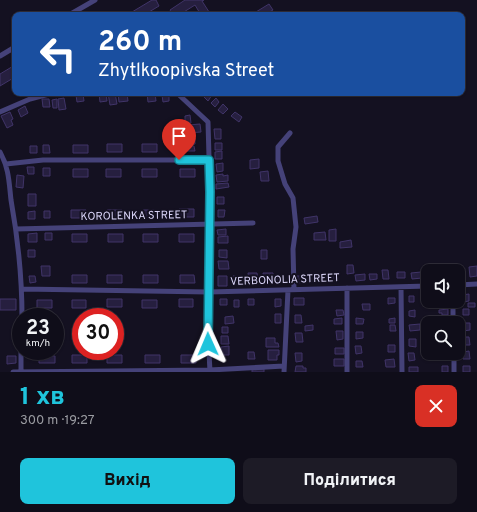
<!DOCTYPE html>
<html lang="uk">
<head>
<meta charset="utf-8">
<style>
	:root { --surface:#0f0d19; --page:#1d1b26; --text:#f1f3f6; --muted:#9b9ca2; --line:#2f2d38; --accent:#1fc4dc }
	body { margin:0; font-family:Overpass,sans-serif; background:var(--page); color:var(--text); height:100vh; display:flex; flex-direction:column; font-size:15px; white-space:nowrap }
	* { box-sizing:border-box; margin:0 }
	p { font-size:13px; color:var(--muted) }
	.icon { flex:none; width:22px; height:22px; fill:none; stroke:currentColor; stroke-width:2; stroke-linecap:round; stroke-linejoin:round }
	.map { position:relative; height:372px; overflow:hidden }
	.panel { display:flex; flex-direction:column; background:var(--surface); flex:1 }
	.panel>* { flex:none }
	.top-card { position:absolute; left:12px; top:12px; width:453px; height:84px; border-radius:8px; box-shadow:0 1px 3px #0004,0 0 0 1px var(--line); background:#1a4fa0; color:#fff; overflow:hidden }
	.controls { position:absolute; left:421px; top:264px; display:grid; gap:8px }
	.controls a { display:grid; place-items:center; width:44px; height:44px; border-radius:8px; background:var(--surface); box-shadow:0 1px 3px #0004,0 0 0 1px var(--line); font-size:20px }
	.speed { position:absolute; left:12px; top:308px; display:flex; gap:8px; font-size:20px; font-weight:700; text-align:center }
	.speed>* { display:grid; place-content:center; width:52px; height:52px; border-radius:50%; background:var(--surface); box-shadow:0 1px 3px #0004,0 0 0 1px var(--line); line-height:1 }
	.speed small { font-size:10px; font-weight:400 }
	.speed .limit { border:6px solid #d22; background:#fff; color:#111 }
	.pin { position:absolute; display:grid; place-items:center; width:34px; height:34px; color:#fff; margin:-41px -17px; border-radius:50% 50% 50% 0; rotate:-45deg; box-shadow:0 0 4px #0007 }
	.pin .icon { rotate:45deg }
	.me { position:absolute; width:44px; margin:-22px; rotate:359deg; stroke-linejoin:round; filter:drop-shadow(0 0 3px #0008) }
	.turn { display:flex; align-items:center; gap:14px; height:84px; padding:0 20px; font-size:18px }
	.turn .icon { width:52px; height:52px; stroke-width:2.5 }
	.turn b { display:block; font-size:28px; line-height:34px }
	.round { display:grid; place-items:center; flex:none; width:42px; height:42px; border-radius:8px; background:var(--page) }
	.summary { display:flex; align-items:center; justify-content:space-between; height:68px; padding:0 20px }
	h1 { font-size:24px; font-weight:800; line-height:30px; color:var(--accent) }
	.action { display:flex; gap:8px; margin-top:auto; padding:8px 20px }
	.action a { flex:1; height:46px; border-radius:8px; background:var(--accent); color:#111; font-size:16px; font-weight:800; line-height:46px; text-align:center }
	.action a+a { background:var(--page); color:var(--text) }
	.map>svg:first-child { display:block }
</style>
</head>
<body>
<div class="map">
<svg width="477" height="372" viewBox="0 0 477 372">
	<rect width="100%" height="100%" fill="#141121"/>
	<path fill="#261f3f" stroke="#403468" d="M152,0H156L159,6L144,15H127Z
		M185,0H204L202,1L211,15H201L195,5L179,15H173L170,10Z
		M269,4L273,10L264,15H251Z
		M15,65V77L0,86V74Z
		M99,93H106L107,101L100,102Z
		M108,93H115L117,104L110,105Z
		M118,93H127L128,101L119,102Z
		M147,93H155L156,101L148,102Z
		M206,93H209L212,95L208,101L203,96Z
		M83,94L84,101L77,102L76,95Z
		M169,94V101L163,102L162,95Z
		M64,98L66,109L59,110L58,99Z
		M216,98L219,102L215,107L211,103Z
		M42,99H49L50,107H43Z
		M57,99V108H53L52,100Z
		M223,104L228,109L223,114L218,110Z
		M25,106L28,113L21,117L18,110Z
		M10,112L13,119L11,120L13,125L7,128L1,116Z
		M235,112L242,117L239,122L231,116Z
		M190,115L191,123H185V116Z
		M200,124L201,132L188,133V125Z
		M214,129H221V139H215Z
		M188,138H195V144L188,145Z
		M215,143H222V150H215Z
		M107,144H122V152H107Z
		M142,144H157V152H142Z
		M43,145H49L50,153H43Z
		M73,145H88V153H73Z
		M30,146H37V153H30Z
		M187,146H194L195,151H187Z
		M222,151V159H215V152Z
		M259,159V168L250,169V160Z
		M223,163V171L217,172L216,164Z
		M27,167H34V174H28Z
		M43,168H50V176H43Z
		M73,169H88V177H73Z
		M106,169H121V177H106Z
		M142,169H157V177H142Z
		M180,169H195V177H180Z
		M268,171L269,181H261L260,172Z
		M223,174V176L228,175V181L217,182L216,175Z
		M17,175L24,176L23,188L16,187Z
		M228,183L229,187L216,189V184Z
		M28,194H36V206H28Z
		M217,197H224V204H217Z
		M179,209H194V217H179Z
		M71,210H86V218H71Z
		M107,210H122V218H107Z
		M143,210H158V218H143Z
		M218,210H225L224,217H218Z
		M35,211V219H28V212Z
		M44,211H50V218H44Z
		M317,216L318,222L305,224L304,218Z
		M226,229V235H218L217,230Z
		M336,229V241H329V230Z
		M325,232L326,240H314V233Z
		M37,233V242H28V234Z
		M45,233H52V240H45Z
		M72,234H87V242H72Z
		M108,234H123V242H108Z
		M143,234H158V242H143Z
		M179,234H194V242H179Z
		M228,236V243H218V237Z
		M351,240L352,247L340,248V242Z
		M28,250H35V257H28Z
		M219,250H227V258L219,257Z
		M261,250H267V259H261Z
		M218,261H228L229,269H219Z
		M347,265H353L354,273L347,274Z
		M41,266H50V276H42Z
		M477,266V276L470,277L469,267Z
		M382,270H388L389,279H383Z
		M458,271H465V278H458Z
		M397,272H405V278H397Z
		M421,272L422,278L412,279L411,273Z
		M248,273H257L258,281L249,282Z
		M263,273H273V281L264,282Z
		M365,274V280L356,281L355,275Z
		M369,274H377V279L370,280Z
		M72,275H87V283H72Z
		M107,275H122V283H107Z
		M143,275H158V283H143Z
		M180,275H194L195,283H180Z
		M320,275L321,281L313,282V276Z
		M327,275H336L337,281L327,282Z
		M29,276H35L36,282L30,283Z
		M218,276H227V286H218Z
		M233,276H243V284H233Z
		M297,276H305V282L298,283Z
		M277,277H283V283H277Z
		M469,294V301L463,302L462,295Z
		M409,296H414V302H409Z
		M294,298H304V305H294Z
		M388,298H395V303L388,304Z
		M0,299H16V310H0Z
		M107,299H122V307H107Z
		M179,299H193V307H179Z
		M220,299H227V305H220Z
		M248,299H254V305H248Z
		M275,299H281V306L275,307Z
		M37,300H52V308H37Z
		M72,300H86V308H72Z
		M142,300H157V308H142Z
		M234,300H239V307H234Z
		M468,303H475V307H468Z
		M362,304H370V310H363Z
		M448,309V315H442V313H439V310Z
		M463,309H469V315H463Z
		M336,310H343L344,315L337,316Z
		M415,310V317L409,316V311Z
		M275,314H281V323H275Z
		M295,315H301L302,323H295Z
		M233,316L234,323L225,324V317Z
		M342,318V324H334V319Z
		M356,318L364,319L363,324H356Z
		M395,318V323H389V319Z
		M463,323H470V330L463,331Z
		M420,324V330L410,331L409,325Z
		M313,325V330L305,331V326Z
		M390,325H395L396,331H390Z
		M222,327H228V333H222Z
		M336,331H343V339L337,340Z
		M356,332H363V338L356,339Z
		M295,333H302L303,342H296Z
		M221,336H228L229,344H221Z
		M463,337H469L470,345H463Z
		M266,338H275V343H278L279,347H266Z
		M409,339H416V347L409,346Z
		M388,345H395V352H388Z
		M229,346V355H221V347Z
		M355,346H361L362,353L356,354Z
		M335,348H344V354H335Z
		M268,350H279V355H277V360H268Z
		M469,351L470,359H463V352Z
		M248,352H254L255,359H248Z
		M295,353H302V361L296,362Z
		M408,353H414L415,360L409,361Z
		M442,353H449V357H442Z
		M72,355H87V363H72Z
		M107,355H122V363H107Z
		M145,355H160V363H145Z
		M181,355H196V363H181Z
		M7,356H16V363L7,364Z
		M39,356H55V363H39Z
		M334,359H344V366H334Z
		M394,359L395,367H386L385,360Z
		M356,361H362L363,367H356Z
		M296,366H303V368H306V372H295Z
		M442,366H448V372H442Z
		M463,366H470V372H463Z
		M409,367H418V372H409Z
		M264,369V372H252V370Z"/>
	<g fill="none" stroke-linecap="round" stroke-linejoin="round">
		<path stroke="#454279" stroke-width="5" d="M69,15L95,0
			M0,56L15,47
			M177,93L208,122L210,192L208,331L210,372
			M0,112L30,99L53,93
			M290,133L278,147V161L285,184L293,198L296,227L293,249L294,290
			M0,152C9,168 9,182 11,200C18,239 22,278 22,317
			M6,164L43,160H209
			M16,229L253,223
			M458,285L477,284
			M401,287L402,372
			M347,288V372
			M22,289L209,292L428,286
			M453,301V323
			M454,353V372
			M21,371V351
			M13,372L210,370L284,366
			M284,372L288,290"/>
	</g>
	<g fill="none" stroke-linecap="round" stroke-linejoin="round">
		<g stroke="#147f8f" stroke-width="10">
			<path id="route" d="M179,160H209L210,192L208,344"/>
		</g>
		<use href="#route" stroke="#1fc4dc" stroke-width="7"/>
	</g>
	<g text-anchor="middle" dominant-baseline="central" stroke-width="4" stroke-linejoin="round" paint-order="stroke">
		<g font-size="11" fill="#dbd6f9" stroke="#141121">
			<text transform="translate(134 216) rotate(-1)">KOROLENKA STREET</text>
			<text transform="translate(285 280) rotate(-2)">VERBONOLIA STREET</text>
		</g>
	</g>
</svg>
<div class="controls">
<a><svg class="icon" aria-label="sound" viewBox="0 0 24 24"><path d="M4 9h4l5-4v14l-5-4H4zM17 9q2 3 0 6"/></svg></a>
<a><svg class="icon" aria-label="search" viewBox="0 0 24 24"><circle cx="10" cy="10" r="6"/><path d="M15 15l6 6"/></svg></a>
</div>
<div class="speed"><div>23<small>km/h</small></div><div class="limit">30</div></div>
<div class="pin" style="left:179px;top:160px;background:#d93025"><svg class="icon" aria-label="arrive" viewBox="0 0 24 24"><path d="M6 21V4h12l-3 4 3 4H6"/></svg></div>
<svg class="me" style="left:208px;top:344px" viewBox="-20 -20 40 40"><path d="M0-17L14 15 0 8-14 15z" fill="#1fc4dc" stroke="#fff" stroke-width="4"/></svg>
<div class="top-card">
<div class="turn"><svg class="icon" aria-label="left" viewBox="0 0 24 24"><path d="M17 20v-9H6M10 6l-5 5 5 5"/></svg><div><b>260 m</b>Zhytlkoopivska Street</div></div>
</div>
</div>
<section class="panel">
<div class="summary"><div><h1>1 хв</h1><p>300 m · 19:27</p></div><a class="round" style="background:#d93025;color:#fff"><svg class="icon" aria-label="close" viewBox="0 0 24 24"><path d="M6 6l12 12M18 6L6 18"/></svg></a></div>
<div class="action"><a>Вихід</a><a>Поділитися</a></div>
</section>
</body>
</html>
